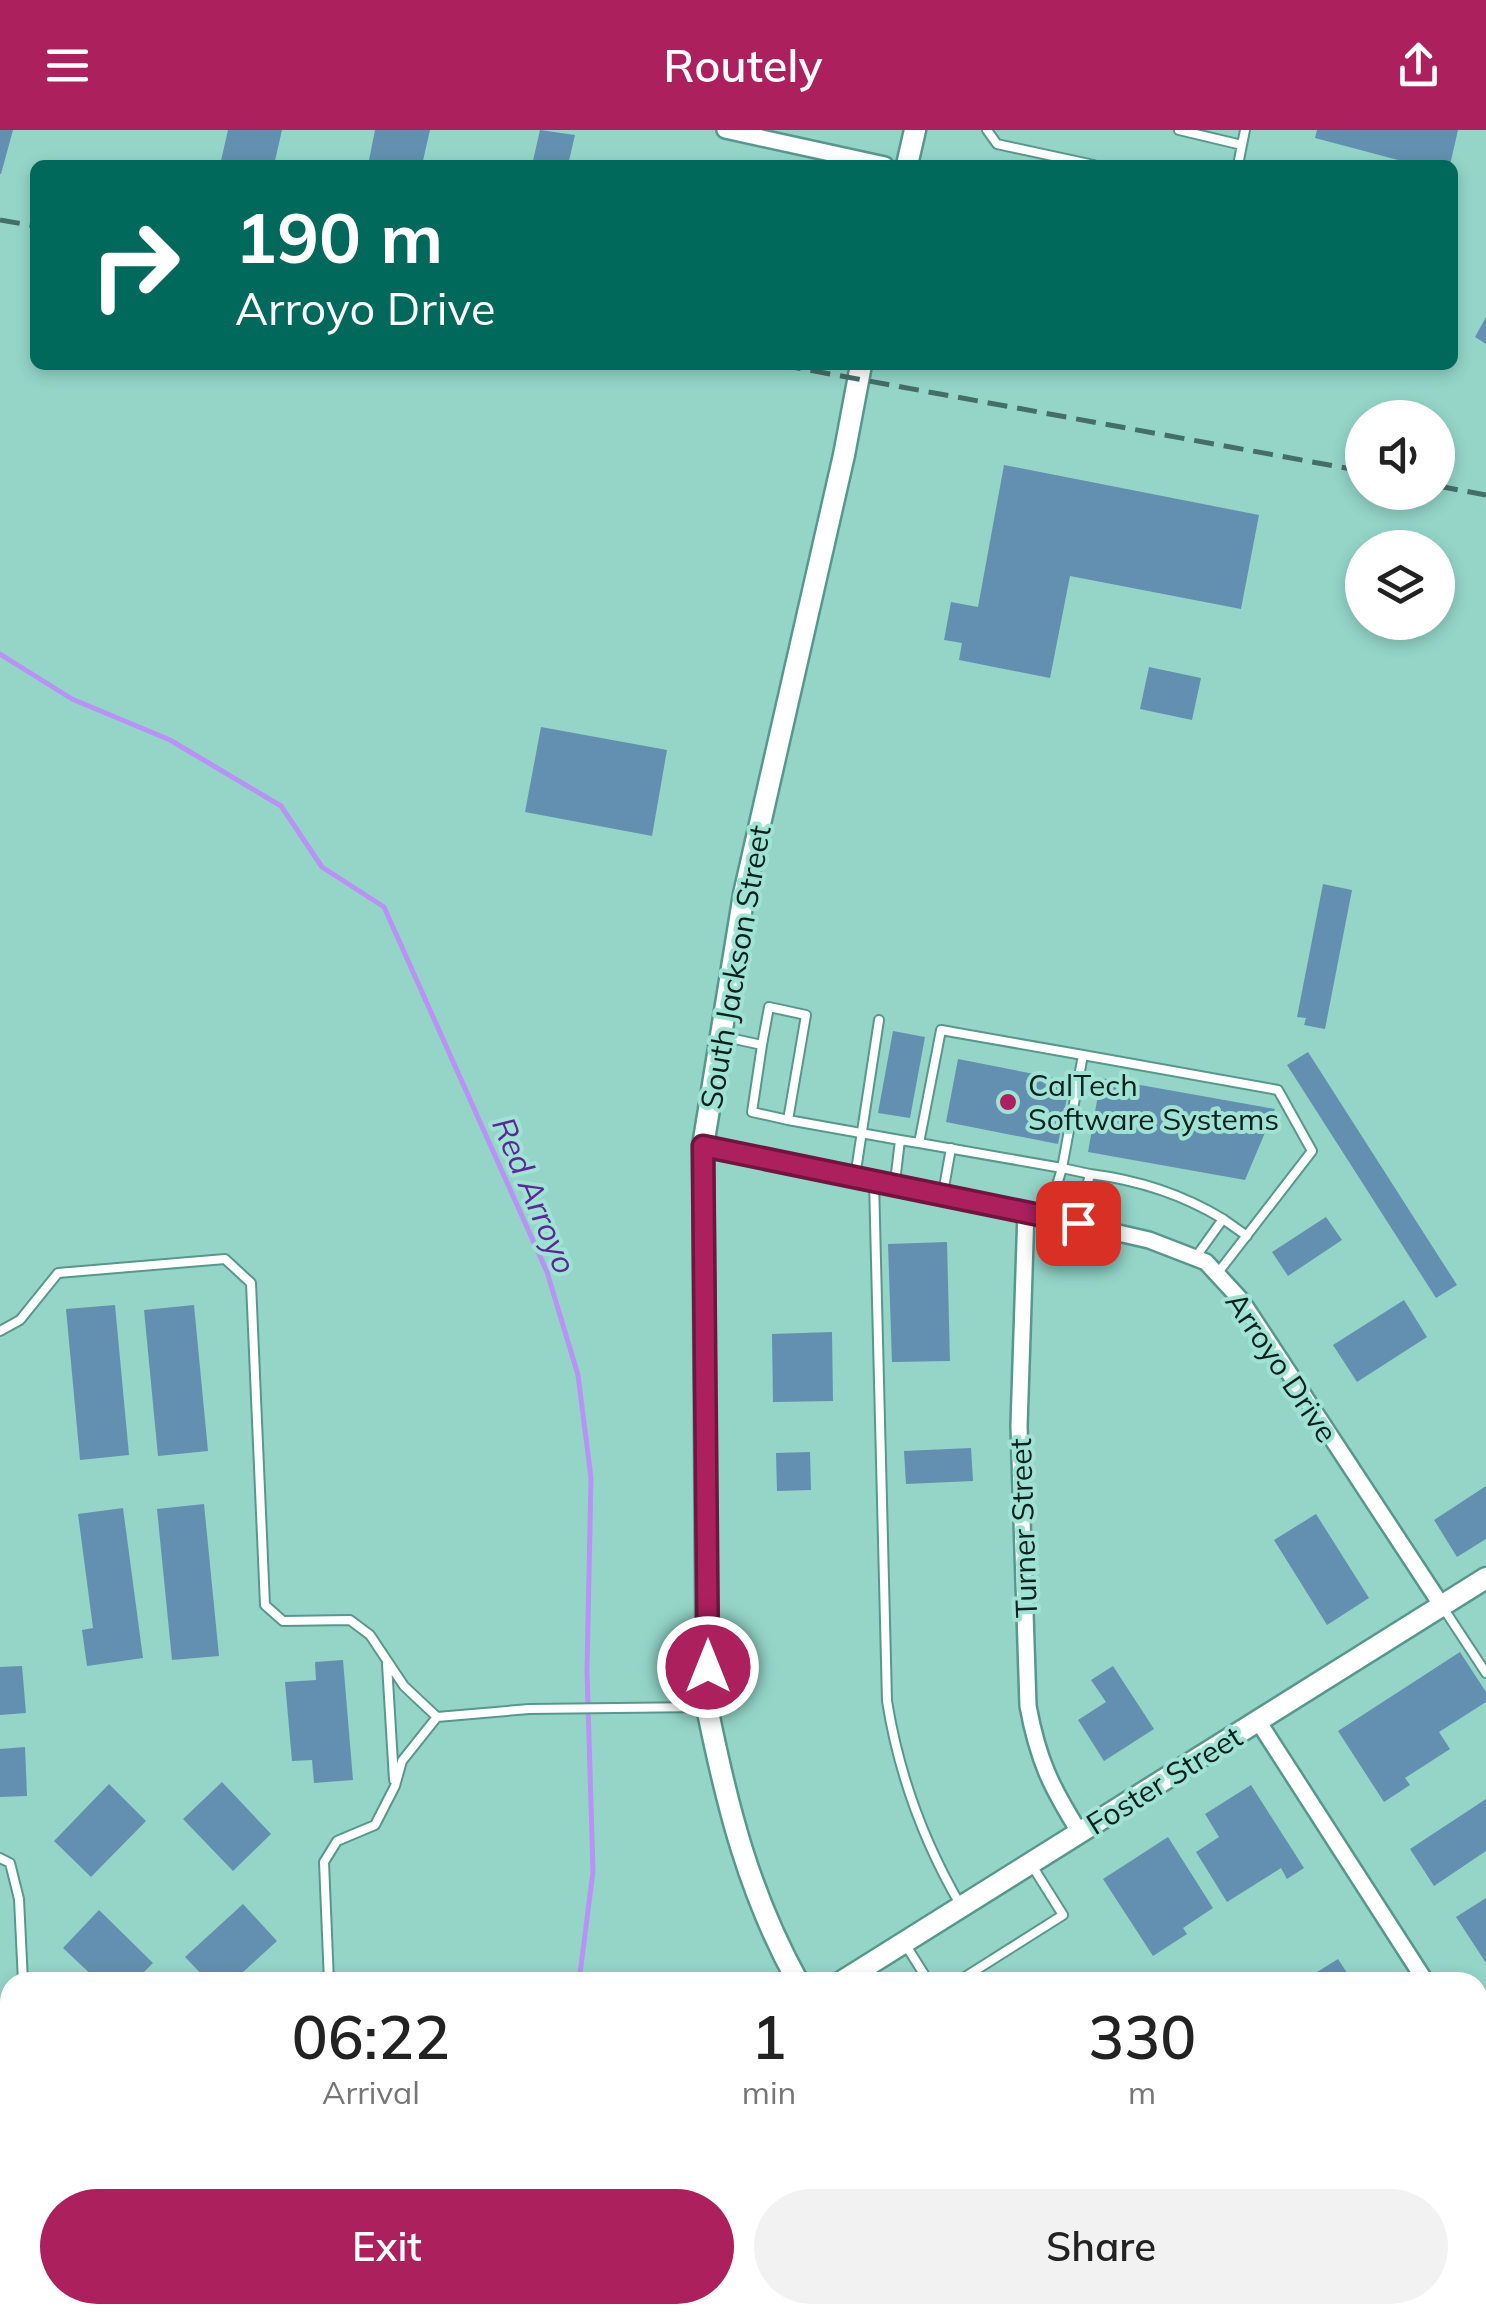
<!DOCTYPE html>
<html lang="en">
<head>
<meta charset="utf-8">
<style>
	:root { --surface:#fff; --page:#f2f2f2; --text:#222; --muted:#767676; --accent:#ad205e }
	body { margin:0; font-family:Mulish,sans-serif; background:var(--page); color:var(--text); height:100vh; display:flex; flex-direction:column; font-size:38px; white-space:nowrap }
	* { box-sizing:border-box; margin:0 }
	p { font-size:32px; color:var(--muted) }
	.icon { flex:none; width:55px; height:55px; fill:none; stroke:currentColor; stroke-width:2; stroke-linecap:round; stroke-linejoin:round }
	.map { position:relative; flex:1; overflow:hidden }
	.side { position:absolute; left:0px; top:1842px; width:1488px; height:352px; display:flex; flex-direction:column; background:var(--surface); border-radius:30px 30px 0 0; box-shadow:0 5px 15px #0003 }
	.side>* { flex:none }
	.top-card { position:absolute; left:30px; top:30px; width:1428px; height:210px; border-radius:15px; box-shadow:0 5px 15px #0003; background:#00695c; color:#fff; overflow:hidden }
	.buttons { position:absolute; left:1345px; top:270px; display:grid; gap:20px }
	.buttons a { display:grid; place-items:center; width:110px; height:110px; border-radius:50%; background:var(--surface); box-shadow:0 5px 15px #0003; font-size:50px }
	.pin { position:absolute; display:grid; place-items:center; width:85px; height:85px; color:#fff; margin:-42px; border-radius:20px; box-shadow:0 5px 15px #0006 }
	.me { position:absolute; width:110px; margin:-55px; rotate:0deg; stroke-linejoin:round; filter:drop-shadow(0 0 8px #0008) }
	.turn { display:flex; align-items:center; gap:35px; height:210px; padding:0 40px; font-size:45px }
	.turn .icon { width:130px; height:130px; stroke-width:2.5 }
	.turn b { display:block; font-size:70px; line-height:85px }
	.eta { display:flex; justify-content:space-evenly; align-items:center; height:170px; text-align:center }
	.eta b { font-size:60px; font-weight:600; line-height:70px }
	.button { display:flex; gap:20px; margin-top:auto; padding:20px 40px }
	.button a { flex:1; height:115px; border-radius:60px; background:var(--accent); color:#fff; font-size:40px; font-weight:600; line-height:115px; text-align:center }
	.button a+a { background:var(--page); color:var(--text) }
	header { display:flex; justify-content:space-between; align-items:center; height:130px; padding:0 40px; background:var(--accent); color:#fff; font-size:45px; font-weight:600 }
	.map>svg:first-child { display:block }
</style>
</head>
<body>
<header><svg class="icon" aria-label="menu" viewBox="0 0 24 24"><path d="M4 6h16M4 12h16M4 18h16"/></svg>Routely<svg class="icon" aria-label="share" viewBox="0 0 24 24"><path d="M12 15V3M7 8l5-5 5 5M5 13v7h14v-7"/></svg></header>
<div class="map">
<svg width="1486" height="2193" viewBox="0 0 1486 2193">
	<rect width="100%" height="100%" fill="#94d5c8"/>
	<g fill="none" stroke-linecap="round" stroke-linejoin="round">
		<path stroke="#b893f5" stroke-width="5" d="M0,524L72,569L170,610L281,676L322,737L384,777L547,1142L578,1245L591,1348L587,1541L593,1741L579,1852
			M419,2185V2193"/>
	</g>
	<path fill="#6390b0" d="M0,0H13L1,44H0Z
		M228,0H282L274,35H220Z
		M375,0H430L422,35H368Z
		M540,0L575,5L568,35H532Z
		M1317,0H1458L1450,35H1417L1315,8Z
		M1486,187V214L1475,207Z
		M1004,335L1259,385L1241,479L1070,446L1050,548L959,530L962,513L944,510L951,472L978,477Z
		M1149,537L1201,548L1192,590L1140,579Z
		M541,597L667,620L652,706L525,682Z
		M1323,754L1352,760L1325,899L1304,895L1306,888L1297,887Z
		M893,901L925,907L910,988L878,983Z
		M1308,922L1457,1155L1436,1168L1287,935Z
		M958,929L1070,951L1058,1014L946,992Z
		M1101,948L1275,979L1245,1050L1088,1022Z
		M1326,1087L1342,1110L1288,1146L1272,1122Z
		M947,1112L950,1231L892,1232L888,1114Z
		M1404,1170L1427,1207L1357,1252L1333,1215Z
		M115,1175L129,1325L80,1330L66,1179Z
		M194,1175L208,1321L158,1326L144,1180Z
		M832,1202L833,1271L773,1272L772,1204Z
		M971,1318L973,1351L906,1354L904,1321Z
		M810,1322L811,1360L777,1361L776,1323Z
		M1486,1356V1409L1457,1427L1434,1390Z
		M204,1374L219,1526L172,1530L157,1379Z
		M123,1378L143,1528L87,1536L82,1500L93,1498L78,1384Z
		M1316,1384L1369,1468L1327,1495L1274,1410Z
		M1460,1522L1486,1562V1572L1439,1602L1450,1619L1405,1648L1410,1655L1384,1672L1338,1601Z
		M343,1530L353,1650L314,1653L312,1630L292,1631L285,1552L316,1550L315,1532Z
		M22,1536L26,1583L0,1585V1537Z
		M1113,1536L1154,1599L1104,1631L1078,1590L1106,1572L1091,1550Z
		M25,1617L27,1666L0,1667V1619Z
		M222,1652L271,1704L233,1741L183,1689Z
		M109,1654L146,1691L91,1747L54,1711Z
		M1251,1655L1304,1738L1287,1749L1281,1738L1227,1772L1196,1722L1219,1707L1205,1684Z
		M1486,1669V1721L1434,1756L1410,1719Z
		M1168,1707L1213,1778L1183,1798L1187,1804L1153,1826L1103,1749Z
		M1486,1768V1833L1456,1787Z
		M243,1774L277,1811L232,1852H209L185,1827Z
		M99,1780L153,1833L134,1852H99L63,1818Z
		M1338,1829L1353,1852H1301Z
		M1486,2160V2193H1475L1470,2185H1478V2166Z"/>
	<g fill="none" stroke-linecap="round" stroke-linejoin="round">
		<g stroke="#58988c" stroke-width="12">
			<path id="lane" d="M987,0L997,14L1094,35
				M1179,0L1242,15
				M1238,35L1245,0
				M725,907L762,915L769,877L806,885L788,990L752,982L762,915
				M1083,925L1278,960L1312,1021L1217,1144
				M788,990L900,1010L895,1052
				M900,1010L919,1013L941,900L1083,925L1062,1038L919,1013
				M855,1047L879,890
				M874,1051L887,1571C899,1646 923,1711 961,1776
				M943,1063L951,1018
				M1048,1086L1062,1038L1090,1044
				M1223,1089L1247,1106
				M1078,1093L1090,1044C1138,1050 1182,1064 1223,1089L1195,1128
				M0,1201L20,1190L58,1143L225,1129L251,1153L265,1475L283,1491L350,1490L370,1505L404,1556L437,1587
				M1442,1476L1486,1543
				M387,1534L394,1650
				M0,1728L10,1733L19,1769L23,1852
				M905,1814L929,1852
				M329,1852L324,1732L337,1711L375,1695L395,1656L402,1631L437,1587L529,1579L703,1577
				M957,1852L1063,1785L1031,1734"/>
		</g>
		<g stroke="#58988c" stroke-width="20">
			<path id="street" d="M725,0L885,35
				M703,1016L943,1063L1149,1110L1206,1132L1241,1170L1442,1476
				M1026,1081L1019,1296L1028,1576C1038,1630 1051,1657 1080,1703
				M1258,1591L1426,1852
				M1478,1932L1486,1946"/>
		</g>
		<g stroke="#58988c" stroke-width="25">
			<path id="secondary" d="M907,35L915,0
				M798,1852C749,1764 727,1676 707,1577L703,1016L744,764L844,325L861,235
				M841,1852L1486,1448
				M991,2185L996,2193"/>
		</g>
		<use href="#lane" stroke="#fff" stroke-width="8"/>
		<use href="#street" stroke="#fff" stroke-width="15"/>
		<use href="#secondary" stroke="#fff" stroke-width="20"/>
		<path stroke="#436f67" stroke-width="5" stroke-dasharray="20 10" stroke-linecap="butt" d="M0,90L35,96
			M781,235L1362,341
			M1438,356L1486,365"/>
	</g>
	<g fill="none" stroke-linecap="round" stroke-linejoin="round">
		<g stroke="#70153d" stroke-width="25">
			<path id="route" d="M708,1537L703,1016L1078,1093"/>
		</g>
		<use href="#route" stroke="#ad205e" stroke-width="18"/>
	</g>
	<circle fill="#ad205e" stroke="#a0e3d5" stroke-width="4" cx="1008" cy="972" r="10"/>
	<g text-anchor="middle" dominant-baseline="central" stroke-width="8" stroke-linejoin="round" paint-order="stroke">
		<g font-size="30" fill="#06221d" stroke="#a0e3d5">
			<text transform="translate(735 837) rotate(-80)">South Jackson Street</text>
			<text transform="translate(1282 1237) rotate(56)">Arroyo Drive</text>
			<text transform="translate(1023 1398) rotate(-92)">Turner Street</text>
			<text transform="translate(1164 1650) rotate(-32)">Foster Street</text>
		</g>
		<g font-size="30" fill="#06221d" stroke="#a0e3d5" text-anchor="start">
			<text x="1028" y="955">CalTech<tspan x="1028" dy="34">Software Systems</tspan></text>
		</g>
		<g font-size="32" font-style="italic" fill="#5c2797" stroke="#a0e3d5">
			<text transform="translate(535 1065) rotate(67)">Red Arroyo</text>
		</g>
	</g>
</svg>
<div class="buttons">
<a><svg class="icon" aria-label="sound" viewBox="0 0 24 24"><path d="M4 9h4l5-4v14l-5-4H4zM17 9q2 3 0 6"/></svg></a>
<a><svg class="icon" aria-label="layers" viewBox="0 0 24 24"><path d="M12 4l9 5-9 5-9-5zM3 14l9 5 9-5"/></svg></a>
</div>
<div class="pin" style="left:1078px;top:1093px;background:#d93025"><svg class="icon" aria-label="arrive" viewBox="0 0 24 24"><path d="M6 21V4h12l-3 4 3 4H6"/></svg></div>
<svg class="me" style="left:708px;top:1537px" viewBox="-20 -20 40 40"><circle r="17" fill="#ad205e" stroke="#fff" stroke-width="3"/><path d="M0-11L8 9 0 5-8 9z" fill="#fff"/></svg>
<div class="top-card">
<div class="turn"><svg class="icon" aria-label="right" viewBox="0 0 24 24"><path d="M7 20v-9h11M14 6l5 5-5 5"/></svg><div><b>190 m</b>Arroyo Drive</div></div>
</div>
<section class="side">
<div class="eta">
<div><b>06:22</b><p>Arrival</p></div>
<div><b>1</b><p>min</p></div>
<div><b>330</b><p>m</p></div>
</div>
<div class="button"><a>Exit</a><a>Share</a></div>
</section>
</div>
</body>
</html>
